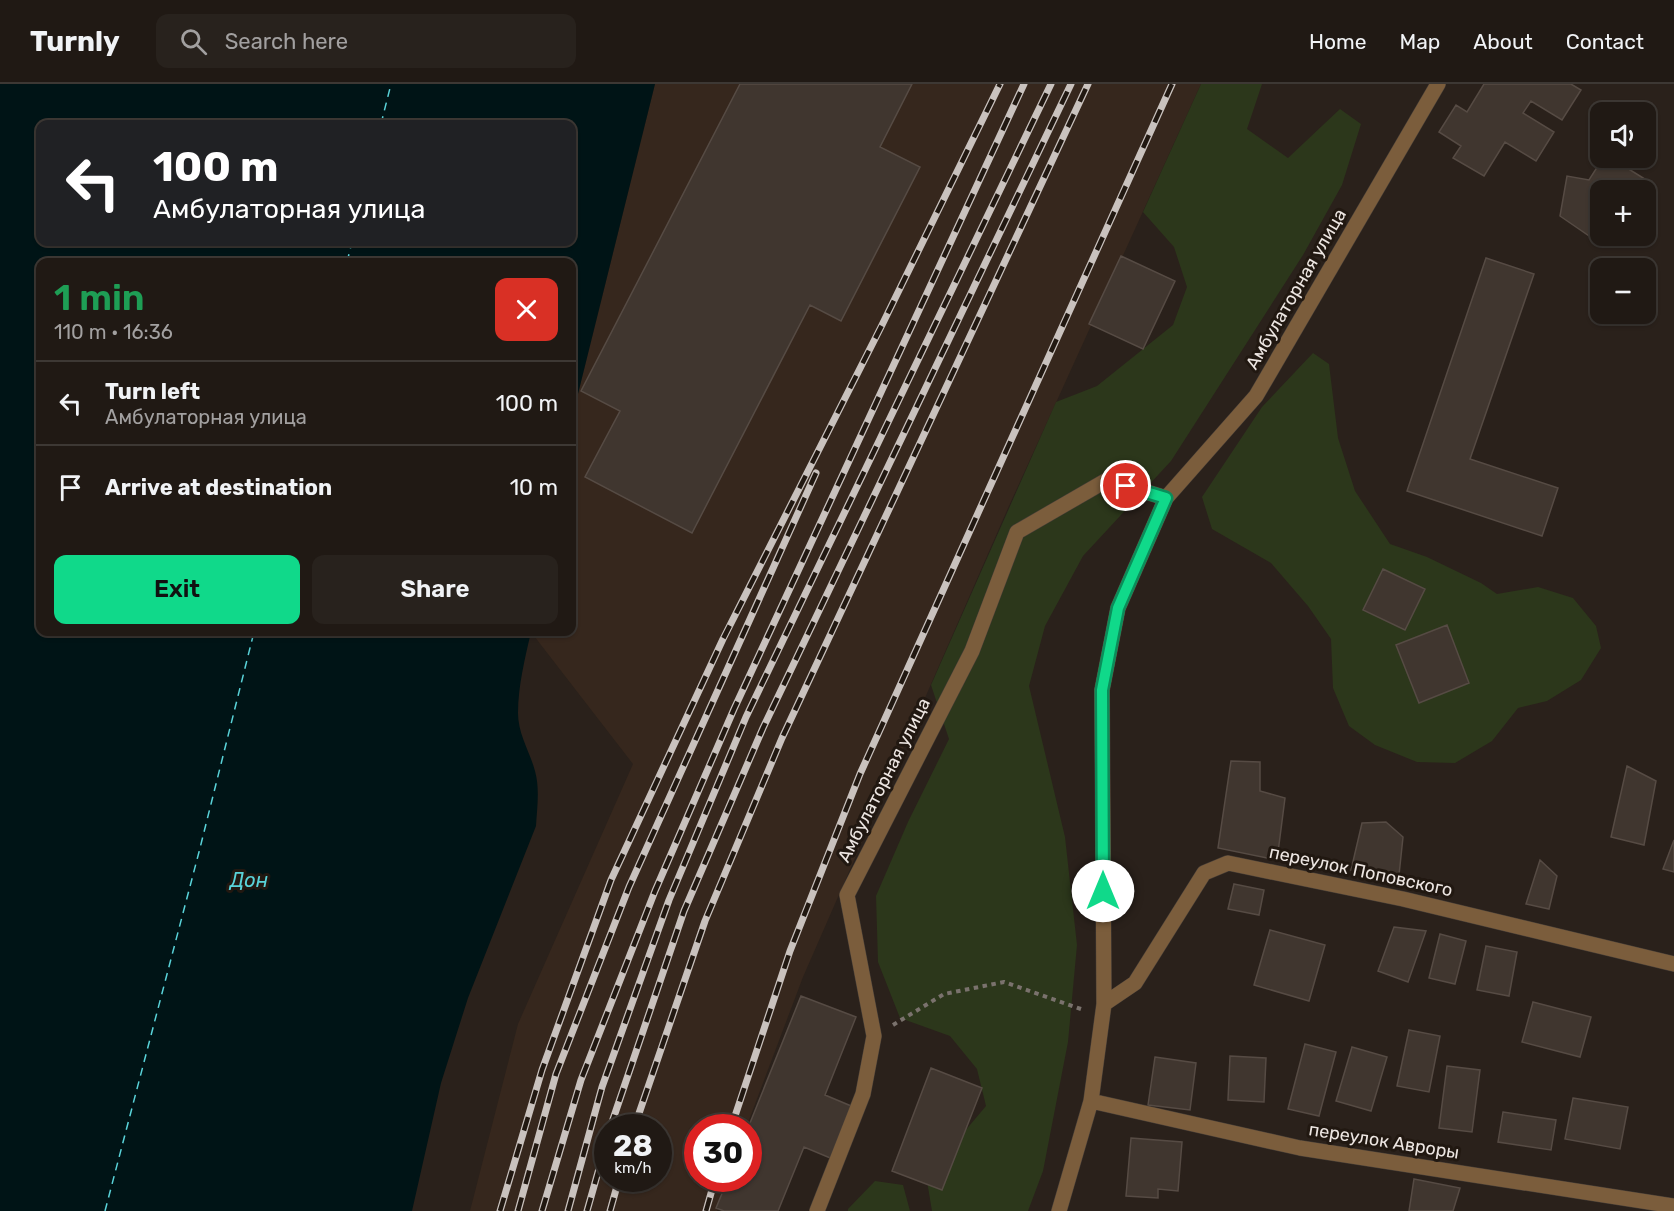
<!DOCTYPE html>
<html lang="en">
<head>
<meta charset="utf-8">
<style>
	:root { --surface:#201914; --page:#28221d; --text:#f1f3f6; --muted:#a2a0a0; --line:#3d3834; --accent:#10d98a }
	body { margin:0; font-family:Rubik,sans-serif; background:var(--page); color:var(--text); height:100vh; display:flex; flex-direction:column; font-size:22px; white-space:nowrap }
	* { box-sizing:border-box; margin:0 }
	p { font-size:20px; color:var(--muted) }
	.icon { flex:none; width:33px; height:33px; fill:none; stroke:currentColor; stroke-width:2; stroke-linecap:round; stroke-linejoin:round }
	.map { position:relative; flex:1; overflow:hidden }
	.details { position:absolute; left:36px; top:174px; width:540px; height:378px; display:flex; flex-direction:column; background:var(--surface); border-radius:12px; box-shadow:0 2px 4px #0004,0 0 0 2px var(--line) }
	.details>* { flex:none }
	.guide { position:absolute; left:36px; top:36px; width:540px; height:126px; border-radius:12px; box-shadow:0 2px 4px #0004,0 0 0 2px var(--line); background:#202124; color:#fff; overflow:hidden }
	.controls { position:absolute; left:1590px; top:18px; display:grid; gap:12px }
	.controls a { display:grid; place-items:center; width:66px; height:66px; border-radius:12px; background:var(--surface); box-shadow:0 2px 4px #0004,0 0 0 2px var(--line); font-size:30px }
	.speed { position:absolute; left:594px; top:1030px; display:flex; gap:12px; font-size:30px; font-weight:700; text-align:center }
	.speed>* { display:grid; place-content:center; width:78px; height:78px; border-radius:50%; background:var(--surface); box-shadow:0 2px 4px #0004,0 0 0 2px var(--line); line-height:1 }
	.speed small { font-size:15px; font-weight:400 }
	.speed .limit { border:9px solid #d22; background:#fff; color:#111 }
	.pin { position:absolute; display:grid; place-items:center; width:51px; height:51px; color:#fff; margin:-26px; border:3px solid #fff; border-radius:50%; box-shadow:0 2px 6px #0007 }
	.me { position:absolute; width:66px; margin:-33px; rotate:0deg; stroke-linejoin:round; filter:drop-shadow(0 0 4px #0008) }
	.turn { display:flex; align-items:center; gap:21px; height:126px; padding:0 18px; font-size:27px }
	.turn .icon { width:78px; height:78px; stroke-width:2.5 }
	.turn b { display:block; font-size:42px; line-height:51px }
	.round { display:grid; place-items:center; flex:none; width:63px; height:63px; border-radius:12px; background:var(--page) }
	.head { display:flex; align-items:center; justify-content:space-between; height:102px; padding:0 18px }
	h1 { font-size:36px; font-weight:600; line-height:45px; color:#1e9e55 }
	.action { display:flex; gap:12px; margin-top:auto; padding:12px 18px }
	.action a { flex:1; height:69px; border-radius:12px; background:var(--accent); color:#111; font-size:24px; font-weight:600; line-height:69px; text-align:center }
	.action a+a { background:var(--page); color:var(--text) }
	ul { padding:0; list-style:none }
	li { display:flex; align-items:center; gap:18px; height:84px; padding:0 18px; border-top:2px solid var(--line) }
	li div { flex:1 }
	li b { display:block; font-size:22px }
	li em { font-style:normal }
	header { display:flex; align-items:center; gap:36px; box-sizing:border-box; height:84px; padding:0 30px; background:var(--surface); border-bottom:2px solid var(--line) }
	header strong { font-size:28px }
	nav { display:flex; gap:33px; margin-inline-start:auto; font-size:21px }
	.search { width:420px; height:54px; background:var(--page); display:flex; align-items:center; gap:15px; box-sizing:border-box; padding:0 21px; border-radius:12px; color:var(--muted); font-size:22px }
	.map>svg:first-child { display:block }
</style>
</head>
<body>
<header>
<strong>Turnly</strong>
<div class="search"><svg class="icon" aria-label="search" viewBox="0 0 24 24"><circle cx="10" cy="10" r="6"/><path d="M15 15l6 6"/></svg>Search here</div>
<nav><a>Home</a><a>Map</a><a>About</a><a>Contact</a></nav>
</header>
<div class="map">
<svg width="1674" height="1127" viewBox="0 0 1674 1127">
	<rect width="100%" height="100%" fill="#2a211b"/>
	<path fill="#36271d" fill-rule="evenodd" d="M655,0H1201L1008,424L803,893L746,1044H698V1095H727L717,1127H470L518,940L633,680L531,548H572V334ZM608,1044H658V1095H608Z"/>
	<path fill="#2c371b" d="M1201,0H1262L1247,45L1288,74L1340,25L1361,40L1342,101L1303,171L1171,377L1083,472L1045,542L1029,602L1065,753L1077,861L1068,958L1043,1087L1028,1127H932L927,1097L954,1060L986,1022L977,985L950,952L900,934L878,878L876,812L908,738L949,655L931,601L1056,318L1097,302L1173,241L1187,203L1174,163L1143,128Z
		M1313,269L1329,280L1338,354L1355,407L1390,460L1427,473L1481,499L1497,510L1538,503L1573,514L1596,542L1601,564L1581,596L1547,617L1518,624L1492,657L1455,679L1417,678L1375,661L1349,642L1333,604L1331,555L1308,522L1271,479L1212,445L1202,413L1262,323Z
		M875,1097L903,1101L910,1127H848V1125Z"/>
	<path fill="#001416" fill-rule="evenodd" d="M0,0H655L572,334V178H40V548H531C525,574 518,602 518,629C518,650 530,668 535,687C540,705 537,724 536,742L468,914L441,999L412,1127H0ZM40,40H572V158H40Z"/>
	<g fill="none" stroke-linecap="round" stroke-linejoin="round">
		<path stroke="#59d3d9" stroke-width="1.5" stroke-dasharray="8 6" stroke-linecap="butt" d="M381,40L391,0
			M347,178L352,158
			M105,1127L199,768L254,548"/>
	</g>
	<path fill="#40362f" stroke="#564b44" stroke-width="1.5" d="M740,0H912L880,63L920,83L841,237L810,221L692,449L585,393L620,327L581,307Z
		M1484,0H1571L1581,6L1562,36L1531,17L1523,29L1554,48L1536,77L1505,58L1484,92L1453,74L1461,62L1439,48L1456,21L1467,28Z
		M1603,74H1611L1648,97V140L1646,139V106H1600V149L1595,156L1560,132L1567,92L1589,96Z
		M1121,172L1175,197L1143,265L1089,240Z
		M1486,174L1534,190L1470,375L1558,404L1542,452L1407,407Z
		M1383,485L1425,505L1405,546L1363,526Z
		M1447,541L1469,599L1419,619L1396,561Z
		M1231,677L1260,678V707L1285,714L1277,776L1218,764Z
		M1627,682L1656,697L1644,761L1611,753Z
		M1386,738L1403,753L1399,791L1351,786L1362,739Z
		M1674,756V788L1663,785Z
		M1540,776L1557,792L1549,825L1526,820Z
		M1234,800L1264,806L1259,831L1228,825Z
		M1394,843L1426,847L1408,898L1378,887Z
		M1270,846L1325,861L1309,917L1254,901Z
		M1440,850L1466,857L1455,900L1429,894Z
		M1486,862L1517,868L1509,912L1477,906Z
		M801,912L856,933L825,1011L856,1024L835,1076L804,1063L778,1127H724L716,1124L728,1095H748V1044Z
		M1533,918L1591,933L1580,973L1522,958Z
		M1409,946L1440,952L1429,1008L1397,1002Z
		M1305,960L1336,968L1319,1032L1288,1025Z
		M1352,963L1387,973L1371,1027L1336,1017Z
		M1230,972L1266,974L1264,1018L1228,1016Z
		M1155,973L1196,979L1190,1026L1148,1021Z
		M1447,982L1480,986L1472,1048L1439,1044Z
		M931,984L982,1004L942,1106L892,1087Z
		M1573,1014L1628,1023L1620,1065L1565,1055Z
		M1503,1028L1556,1036L1551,1066L1498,1058Z
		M1131,1054L1182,1058L1178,1107L1158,1105V1114L1126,1112Z
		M1414,1095L1460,1104L1453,1127H1409Z"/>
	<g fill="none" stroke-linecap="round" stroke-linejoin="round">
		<g stroke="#453d37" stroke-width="16">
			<path id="street" d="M1104,920L1135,899L1204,789L1228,779L1403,815L1674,880
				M1091,1017L1300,1064L1674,1122
				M817,1127L863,1010L874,952L847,811L972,567L1017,448L1107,396L1166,414
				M1059,1127L1091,1017L1104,920L1102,606L1118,524L1166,414L1256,312L1438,0"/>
		</g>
		<path stroke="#7a726d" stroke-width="4" stroke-dasharray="4.5 4.5" stroke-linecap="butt" d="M893,941L944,910L1004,898L1081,925"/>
		<use href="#street" stroke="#7b5d3c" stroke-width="15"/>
		<g stroke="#c9c2be" stroke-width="7">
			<path id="rail" d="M610,1044L684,827L763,644L1071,0
				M634,1044L705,837L782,654L1088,0
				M731,1044L790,867L860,690L1172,0
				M500,1127L542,986L611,796L723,555L882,241L1000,0
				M518,1127L556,990L629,803L816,389
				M542,1127L581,996L655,807L734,625L1024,0
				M568,1127L602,1003L669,816L746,633L1051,0
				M587,1127L608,1053
				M610,1127L619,1095
				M706,1127L715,1095"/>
		</g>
		<use href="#rail" stroke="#211811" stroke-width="4.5" stroke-dasharray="14" stroke-linecap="butt"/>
	</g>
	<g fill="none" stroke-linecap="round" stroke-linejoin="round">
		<g stroke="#0a8d5a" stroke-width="15">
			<path id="route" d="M1103,807L1102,606L1118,524L1166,414L1126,402"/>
		</g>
		<use href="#route" stroke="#10d98a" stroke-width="10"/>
	</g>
	<g text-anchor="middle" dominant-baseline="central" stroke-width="6" stroke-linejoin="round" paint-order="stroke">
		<g font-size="18" fill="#ede6e2" stroke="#211811">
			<text transform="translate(1296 205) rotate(-60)">Амбулаторная улица</text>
			<text transform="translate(884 696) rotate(-63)">Амбулаторная улица</text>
			<text transform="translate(1361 787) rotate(12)">переулок Поповского</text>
			<text transform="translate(1384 1057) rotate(9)">переулок Авроры</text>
		</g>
		<g font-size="20" font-style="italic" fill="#59d3d9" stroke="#211811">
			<text x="249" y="796">Дон</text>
		</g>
	</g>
</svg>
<div class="controls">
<a><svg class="icon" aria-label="sound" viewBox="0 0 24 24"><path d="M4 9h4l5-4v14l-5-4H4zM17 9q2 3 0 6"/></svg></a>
<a>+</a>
<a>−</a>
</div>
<div class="speed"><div>28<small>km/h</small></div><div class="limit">30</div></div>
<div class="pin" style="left:1126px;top:402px;background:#d93025"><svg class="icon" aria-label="arrive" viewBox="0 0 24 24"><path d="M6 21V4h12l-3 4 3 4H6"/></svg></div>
<svg class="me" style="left:1103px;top:807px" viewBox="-20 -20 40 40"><circle r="19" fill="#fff"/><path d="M0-13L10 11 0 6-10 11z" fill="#10d98a"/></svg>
<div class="guide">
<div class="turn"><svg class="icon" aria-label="left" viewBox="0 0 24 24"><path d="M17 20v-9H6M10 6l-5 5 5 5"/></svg><div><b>100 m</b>Амбулаторная улица</div></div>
</div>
<section class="details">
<div class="head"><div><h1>1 min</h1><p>110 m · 16:36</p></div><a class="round" style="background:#d93025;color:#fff"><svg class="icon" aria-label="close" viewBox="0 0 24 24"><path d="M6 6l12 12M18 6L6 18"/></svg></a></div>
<ul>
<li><svg class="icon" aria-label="left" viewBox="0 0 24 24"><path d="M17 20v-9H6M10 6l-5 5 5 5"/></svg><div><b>Turn left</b><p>Амбулаторная улица</p></div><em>100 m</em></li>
<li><svg class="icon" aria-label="arrive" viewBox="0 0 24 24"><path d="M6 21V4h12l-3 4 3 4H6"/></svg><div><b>Arrive at destination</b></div><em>10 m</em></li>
</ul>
<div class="action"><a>Exit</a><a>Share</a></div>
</section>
</div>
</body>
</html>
